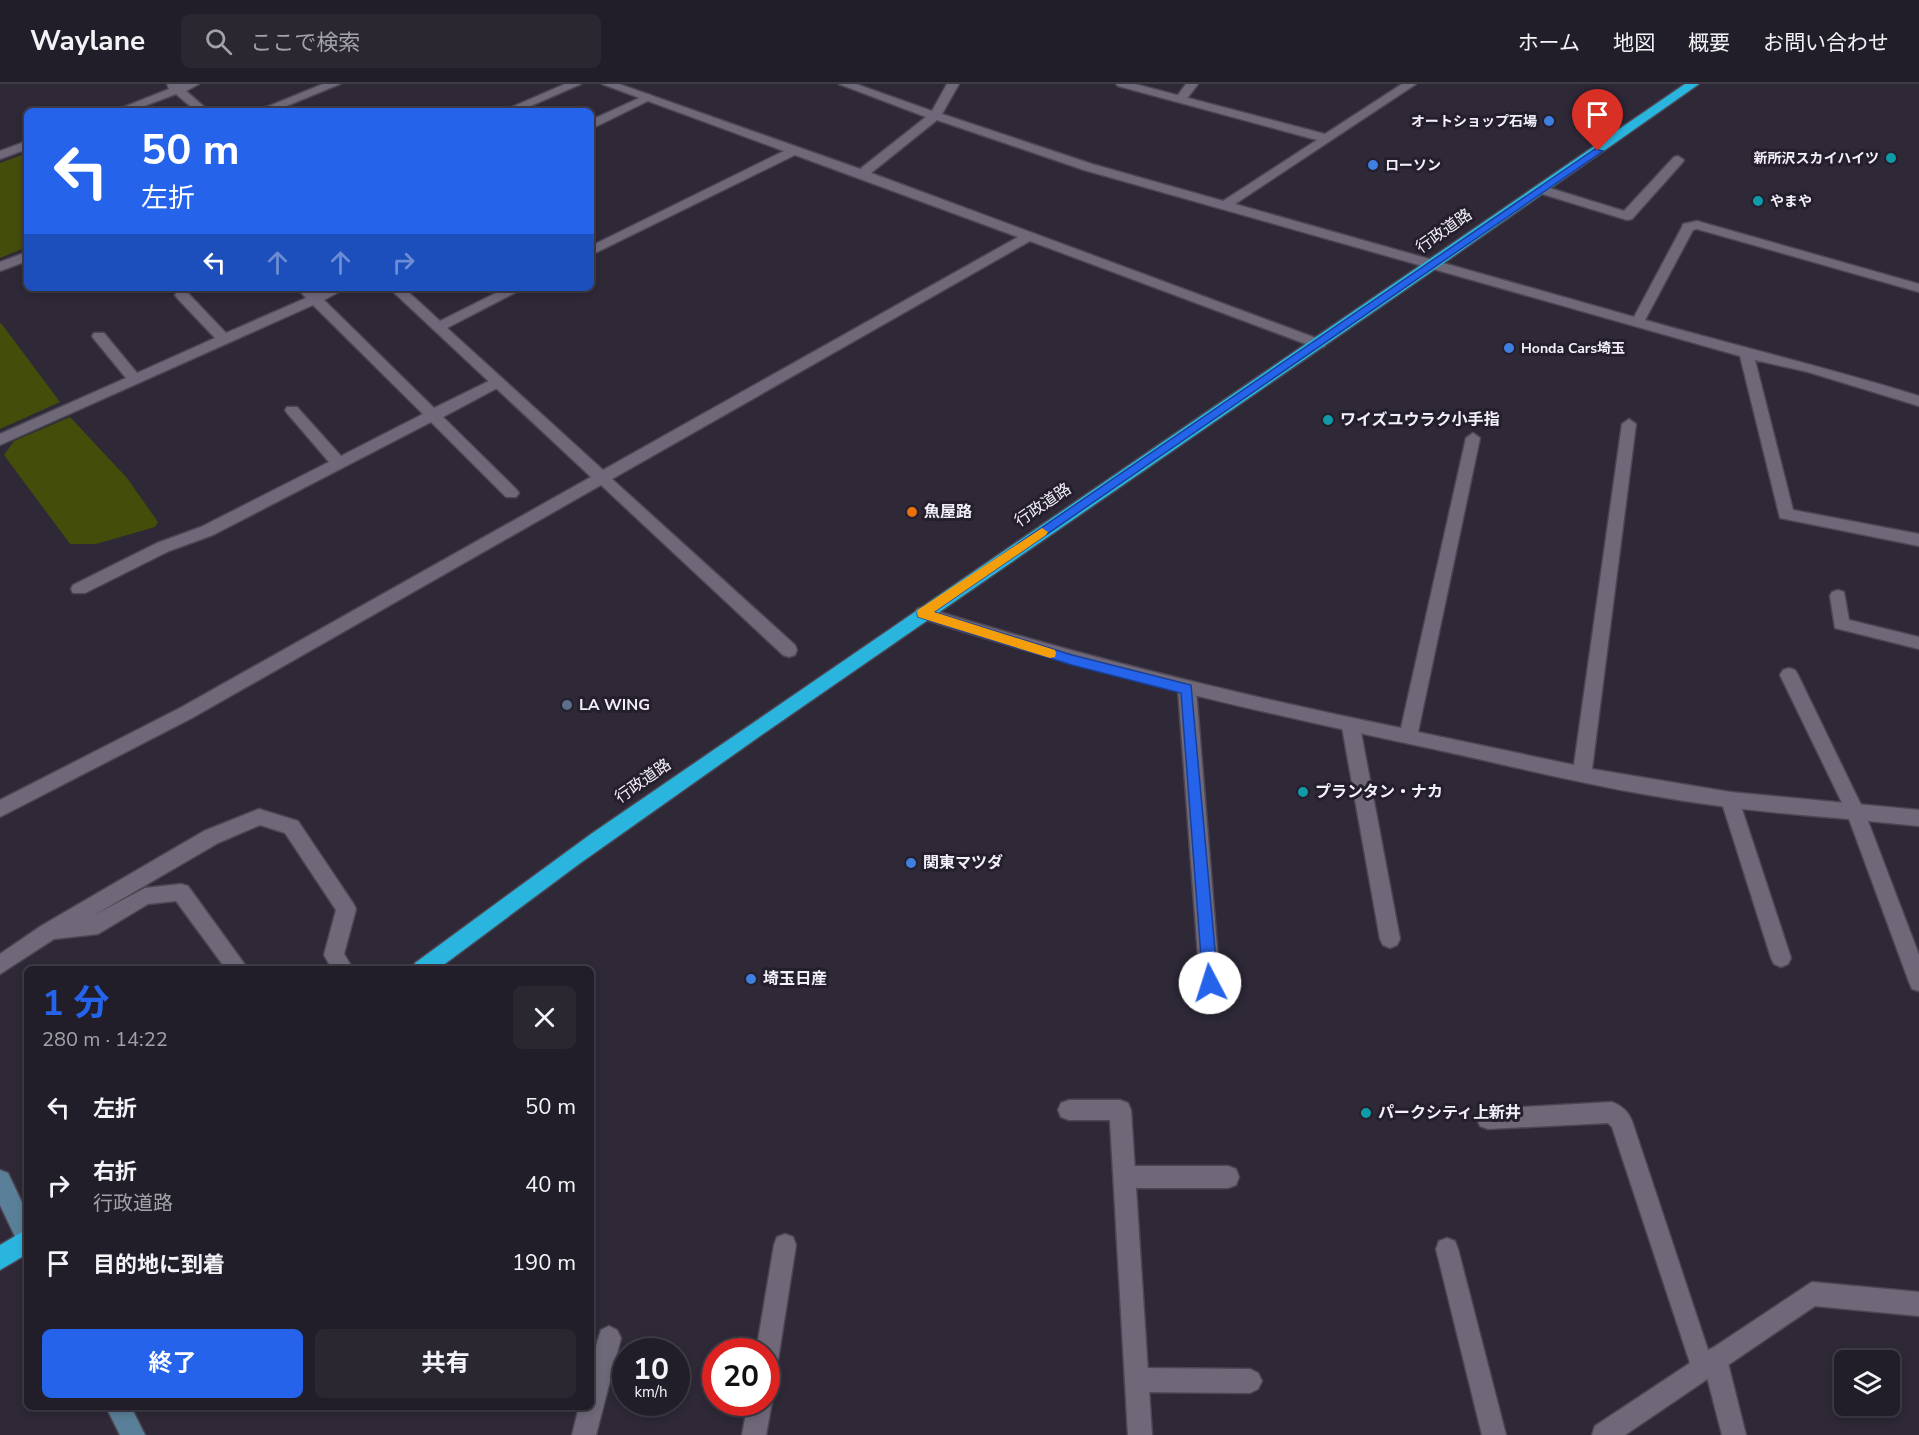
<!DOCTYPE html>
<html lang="ja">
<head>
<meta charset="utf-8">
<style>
	:root { --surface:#221e29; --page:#2a2731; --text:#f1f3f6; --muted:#a2a2a8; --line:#3f3c46; --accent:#2563eb }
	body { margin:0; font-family:"Nunito Sans","Noto Sans JP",sans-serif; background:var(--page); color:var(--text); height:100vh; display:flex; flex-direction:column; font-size:22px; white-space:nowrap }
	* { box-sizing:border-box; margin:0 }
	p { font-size:20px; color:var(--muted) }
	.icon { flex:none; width:33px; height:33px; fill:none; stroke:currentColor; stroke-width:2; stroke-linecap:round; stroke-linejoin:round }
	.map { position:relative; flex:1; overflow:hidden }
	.side { position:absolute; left:24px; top:882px; width:570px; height:444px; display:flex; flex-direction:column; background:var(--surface); border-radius:9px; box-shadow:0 3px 9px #0003,0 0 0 2px var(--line) }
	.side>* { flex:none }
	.hud { position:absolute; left:24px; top:24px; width:570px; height:183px; border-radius:9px; box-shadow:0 3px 9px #0003,0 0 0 2px var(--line); background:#2563eb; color:#fff; overflow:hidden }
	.controls { position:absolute; left:1834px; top:1266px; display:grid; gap:12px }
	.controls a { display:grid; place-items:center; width:66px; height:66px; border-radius:9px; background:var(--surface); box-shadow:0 3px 9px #0003,0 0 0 2px var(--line); font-size:30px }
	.speed { position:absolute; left:612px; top:1254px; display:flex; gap:12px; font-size:30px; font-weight:700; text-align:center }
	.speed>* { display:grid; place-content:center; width:78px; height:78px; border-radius:50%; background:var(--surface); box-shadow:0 3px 9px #0003,0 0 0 2px var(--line); line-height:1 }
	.speed small { font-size:15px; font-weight:400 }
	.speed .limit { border:9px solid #d22; background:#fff; color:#111 }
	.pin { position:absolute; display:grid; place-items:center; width:51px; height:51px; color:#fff; margin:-62px -26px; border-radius:50% 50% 50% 0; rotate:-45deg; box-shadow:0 0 6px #0007 }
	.pin .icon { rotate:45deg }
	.me { position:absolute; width:66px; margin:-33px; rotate:355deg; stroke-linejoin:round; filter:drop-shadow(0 0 4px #0008) }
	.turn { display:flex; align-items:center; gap:21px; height:126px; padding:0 18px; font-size:27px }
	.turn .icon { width:78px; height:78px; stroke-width:2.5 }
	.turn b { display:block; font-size:42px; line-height:51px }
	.lanes { display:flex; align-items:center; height:57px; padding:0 18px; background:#0003; justify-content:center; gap:30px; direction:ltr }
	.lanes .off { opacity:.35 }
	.round { display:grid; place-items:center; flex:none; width:63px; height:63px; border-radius:9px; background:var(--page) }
	.summary { display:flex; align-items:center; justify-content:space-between; height:102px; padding:0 18px }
	h1 { font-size:36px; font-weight:700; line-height:45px; color:var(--accent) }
	.action { display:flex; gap:12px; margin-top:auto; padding:12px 18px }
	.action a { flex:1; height:69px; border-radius:9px; background:var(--accent); color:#fff; font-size:24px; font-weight:700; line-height:69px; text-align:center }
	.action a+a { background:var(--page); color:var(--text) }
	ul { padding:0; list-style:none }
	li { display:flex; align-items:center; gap:18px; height:78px; padding:0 18px }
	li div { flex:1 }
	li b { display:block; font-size:22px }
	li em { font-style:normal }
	header { display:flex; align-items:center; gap:36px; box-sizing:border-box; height:84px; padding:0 30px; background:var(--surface); border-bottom:2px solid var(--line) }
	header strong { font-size:28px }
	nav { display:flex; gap:33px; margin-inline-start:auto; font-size:21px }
	.search { width:420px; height:54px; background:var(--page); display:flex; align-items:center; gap:15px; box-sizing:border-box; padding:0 21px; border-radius:9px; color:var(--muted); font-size:22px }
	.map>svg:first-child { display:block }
</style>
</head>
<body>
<header>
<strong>Waylane</strong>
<div class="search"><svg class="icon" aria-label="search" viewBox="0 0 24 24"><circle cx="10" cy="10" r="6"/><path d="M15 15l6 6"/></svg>ここで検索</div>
<nav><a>ホーム</a><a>地図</a><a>概要</a><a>お問い合わせ</a></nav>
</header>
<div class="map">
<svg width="1919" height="1351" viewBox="0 0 1919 1351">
	<rect width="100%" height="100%" fill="#2e2837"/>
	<path fill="#444d0a" d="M27,69V163L0,174V79Z
		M1,239L60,318L0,345V240Z
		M70,333L127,394L158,438L155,443L96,460H70L4,371L14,357Z"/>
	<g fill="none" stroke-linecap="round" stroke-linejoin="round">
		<g stroke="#4c4653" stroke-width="3">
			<path id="lane" d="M1186,0H1198L1185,17H1177L1175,15Z
				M648,10L654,13L652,15L591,45V36Z
				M1678,72L1684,76L1682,79L1632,135L1627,136L1539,109L1537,106L1543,102L1624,127L1674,73Z
				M297,204H312L317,209L328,204H346L324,216L434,324L493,295H503L505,298L503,301L443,333L516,405L519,409L516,413H506L431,338L213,451L169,467L85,509H73L71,505L73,501L157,459L201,443L329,378L287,329L285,326L287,323H297L341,372L423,330L313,221L0,361V350L126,294L94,255L92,252L94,249H104L137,289L215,254L177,214L175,211L177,208H187L226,249L306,214Z
				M1838,506L1844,508L1849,536L1919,553V565L1835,544L1830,512L1832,508Z
				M1789,584L1795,586L1798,591L1864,727L1862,733L1855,735L1848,733L1846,727L1780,591L1783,586Z
				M1187,598L1193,600L1196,605L1220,899L1217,906L1210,908L1203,906L1200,899L1178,605L1181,600Z
				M1351,636L1357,638L1360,643L1400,855L1397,861L1390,864L1383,861L1380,855L1342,643L1345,638Z
				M1730,708L1737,711L1739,716L1791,874L1788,880L1781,883L1774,880L1771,874L1721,716L1723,711Z
				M259,725L298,737L353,819L356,825L344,870L353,885H332L324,871L336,826L285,749L260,741L218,759L91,833L145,804L181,800L188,802L248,885H226L176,817L148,820L98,850L54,855L0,890V870L41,842L204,747Z
				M1612,1018C1622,1022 1628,1027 1632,1037L1708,1266L1715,1263L1723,1267L1727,1275L1746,1351H1722L1707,1293L1702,1295L1694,1291L1612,1043L1608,1039L1488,1045L1480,1042L1477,1035L1480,1028L1488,1025Z
				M1125,1082H1228L1236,1085L1239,1093L1236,1101L1228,1104H1125L1117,1101L1114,1093L1117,1085Z
				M1447,1154L1455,1157L1458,1165L1506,1351H1482L1436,1165L1439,1157Z
				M1137,1284L1250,1285L1258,1289L1262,1297L1258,1305L1250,1309L1137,1308L1129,1304L1125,1296L1129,1288Z"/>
		</g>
		<g stroke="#4c4653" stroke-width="3">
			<path id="street" d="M167,0H199L186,7L209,27H196L176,10L131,27H114L169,5Z
				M323,0H340L274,27H257Z
				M565,0H581L519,27H503Z
				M602,0H619L860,85L926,33L839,0H856L932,27L947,0H959L942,30L1092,80L1223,117L1317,56L1118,2L1116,0H1135L1325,50L1402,0H1416L1235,120L1634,233L1682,143L1683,140L1697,137L1919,200V208L1697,145L1693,146L1645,236C1737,262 1828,284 1919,312V322L1808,288L1755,276L1793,426L1919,450V462L1780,434L1740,272L1084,86L937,36L871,89L1324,257L1326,260L1324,263H1314L1030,157L612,395L795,561L797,566L795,571L789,573L783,571L601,401L192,634L0,733V716L180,624L591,393L389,204H404L440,237L506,204H524L447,244L603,386L1018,153L795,71L591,171V162L784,67Z
				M27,57V65L0,75V67Z
				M27,168V177L0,187V178Z
				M1629,335L1636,340L1592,685L1730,708L1919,726V742L1868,737L1919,871V907L1912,905L1909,898L1849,735C1782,730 1715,723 1649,711C1573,698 1499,679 1424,663C1253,627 1084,587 917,533L915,529L917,525L923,523C1080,572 1239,611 1401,644L1466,354L1473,349L1480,354L1418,648L1574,681L1622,340Z
				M1069,1016H1120L1128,1019L1131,1026L1152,1351H1128L1110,1036H1069L1061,1033L1058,1026L1061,1019Z
				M785,1150L793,1153L796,1161L778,1276L774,1284L766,1288V1268H756L774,1161L777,1153Z
				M1812,1198L1919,1208V1232L1815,1222L1625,1351H1592L1595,1342Z
				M609,1242L617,1246L621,1254L596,1351H572L579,1323H591V1278L601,1246Z
				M766,1309L772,1318L766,1351H742L748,1318H766Z"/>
		</g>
		<g stroke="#4c4653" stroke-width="3">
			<path id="secondary" d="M0,1086L8,1089L27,1129V1164L19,1161L0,1121Z
				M106,1323H131L145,1351H120Z"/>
		</g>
		<g stroke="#4c4653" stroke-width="3">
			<path id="highway" d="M1685,0H1699L1431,188L763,650L579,780L438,885H412L415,879L591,750Z
				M27,1145V1170L0,1186V1161Z"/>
		</g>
		<use href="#lane" fill="#6f6879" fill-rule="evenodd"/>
		<use href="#street" fill="#6f6879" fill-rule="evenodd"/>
		<use href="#secondary" fill="#5a7f98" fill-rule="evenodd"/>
		<use href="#highway" fill="#2ab5df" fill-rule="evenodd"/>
	</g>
	<path fill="#2563eb" stroke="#184099" stroke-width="1.5" d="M1595,65L1603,67L934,528L1072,571L1191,601L1218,899L1216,904L1210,906L1205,904L1203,899L1181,609L1072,581L918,533L917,529Z"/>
	<path fill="#f59e0b" d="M1042,444L1048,448L1046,451L934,528L1055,566L1056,569L1055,573L1050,574L918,533L917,529L918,526Z"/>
	<g fill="#3f7fe0" stroke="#251e2d" stroke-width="2">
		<circle cx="1549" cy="37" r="6"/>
		<circle cx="1373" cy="81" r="6"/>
		<circle cx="1509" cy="264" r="6"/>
		<circle cx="911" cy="779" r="6"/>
		<circle cx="751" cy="895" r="6"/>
	</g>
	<g fill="#0f9aa8" stroke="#251e2d" stroke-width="2">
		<circle cx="1891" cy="74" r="6"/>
		<circle cx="1758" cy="117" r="6"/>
		<circle cx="1328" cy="336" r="6"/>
		<circle cx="1303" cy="708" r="6"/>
		<circle cx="1366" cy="1029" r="6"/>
	</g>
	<circle fill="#e8710a" stroke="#251e2d" stroke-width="2" cx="912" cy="428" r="6"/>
	<circle fill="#5c6f8a" stroke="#251e2d" stroke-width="2" cx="567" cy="621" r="6"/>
	<g text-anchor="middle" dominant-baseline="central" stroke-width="6" stroke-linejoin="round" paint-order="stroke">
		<g font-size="14" font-weight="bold" fill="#f3eff9" stroke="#251e2d" text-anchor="start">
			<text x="1537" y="37" text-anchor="end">オートショップ石場</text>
			<text x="1879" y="74" text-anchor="end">新所沢スカイハイツ</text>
			<text x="1385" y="81">ローソン</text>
			<text x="1770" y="117">やまや</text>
			<text x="1521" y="264">Honda Cars埼玉</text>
		</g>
		<g font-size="16" fill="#f3eff9" stroke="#251e2d">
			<text transform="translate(1444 147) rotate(-35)">行政道路</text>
			<text transform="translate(1043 421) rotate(-34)">行政道路</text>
			<text transform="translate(643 697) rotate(-35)">行政道路</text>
		</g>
		<g font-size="16" font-weight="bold" fill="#f3eff9" stroke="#251e2d" text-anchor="start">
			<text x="1340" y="336">ワイズユウラク小手指</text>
			<text x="924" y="428">魚屋路</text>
			<text x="579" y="621">LA WING</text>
			<text x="1315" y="708">プランタン・ナカ</text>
			<text x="923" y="779">関東マツダ</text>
			<text x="763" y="895">埼玉日産</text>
			<text x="1378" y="1029">パークシティ上新井</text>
		</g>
	</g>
</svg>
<div class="controls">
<a><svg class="icon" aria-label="layers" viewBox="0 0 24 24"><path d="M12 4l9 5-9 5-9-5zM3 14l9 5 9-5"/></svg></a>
</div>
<div class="speed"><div>10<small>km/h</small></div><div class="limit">20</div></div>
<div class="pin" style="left:1598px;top:67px;background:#d93025"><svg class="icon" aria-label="arrive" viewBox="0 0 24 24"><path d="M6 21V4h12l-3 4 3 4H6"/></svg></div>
<svg class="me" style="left:1210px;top:899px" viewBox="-20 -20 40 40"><circle r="19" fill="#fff"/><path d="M0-13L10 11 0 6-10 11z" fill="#2563eb"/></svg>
<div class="hud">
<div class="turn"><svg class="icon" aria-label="left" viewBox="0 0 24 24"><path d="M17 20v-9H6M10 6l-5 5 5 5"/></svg><div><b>50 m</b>左折</div></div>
<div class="lanes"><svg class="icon" aria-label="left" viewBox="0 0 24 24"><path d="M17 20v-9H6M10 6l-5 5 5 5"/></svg><svg class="icon off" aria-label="ahead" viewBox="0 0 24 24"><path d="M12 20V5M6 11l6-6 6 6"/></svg><svg class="icon off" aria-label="ahead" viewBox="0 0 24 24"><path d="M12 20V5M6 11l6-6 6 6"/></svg><svg class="icon off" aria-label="right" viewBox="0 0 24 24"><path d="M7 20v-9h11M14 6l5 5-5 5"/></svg></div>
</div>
<section class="side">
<div class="summary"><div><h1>1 分</h1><p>280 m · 14:22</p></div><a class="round"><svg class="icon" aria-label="close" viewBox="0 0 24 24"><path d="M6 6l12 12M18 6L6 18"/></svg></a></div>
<ul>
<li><svg class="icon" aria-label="left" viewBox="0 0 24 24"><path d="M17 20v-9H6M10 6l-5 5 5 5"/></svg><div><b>左折</b></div><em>50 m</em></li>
<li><svg class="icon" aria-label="right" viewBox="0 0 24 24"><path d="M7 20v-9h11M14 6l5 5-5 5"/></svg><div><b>右折</b><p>行政道路</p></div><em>40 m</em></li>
<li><svg class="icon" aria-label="arrive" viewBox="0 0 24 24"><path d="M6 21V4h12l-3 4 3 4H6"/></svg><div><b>目的地に到着</b></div><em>190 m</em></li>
</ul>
<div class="action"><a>終了</a><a>共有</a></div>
</section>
</div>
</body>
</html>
